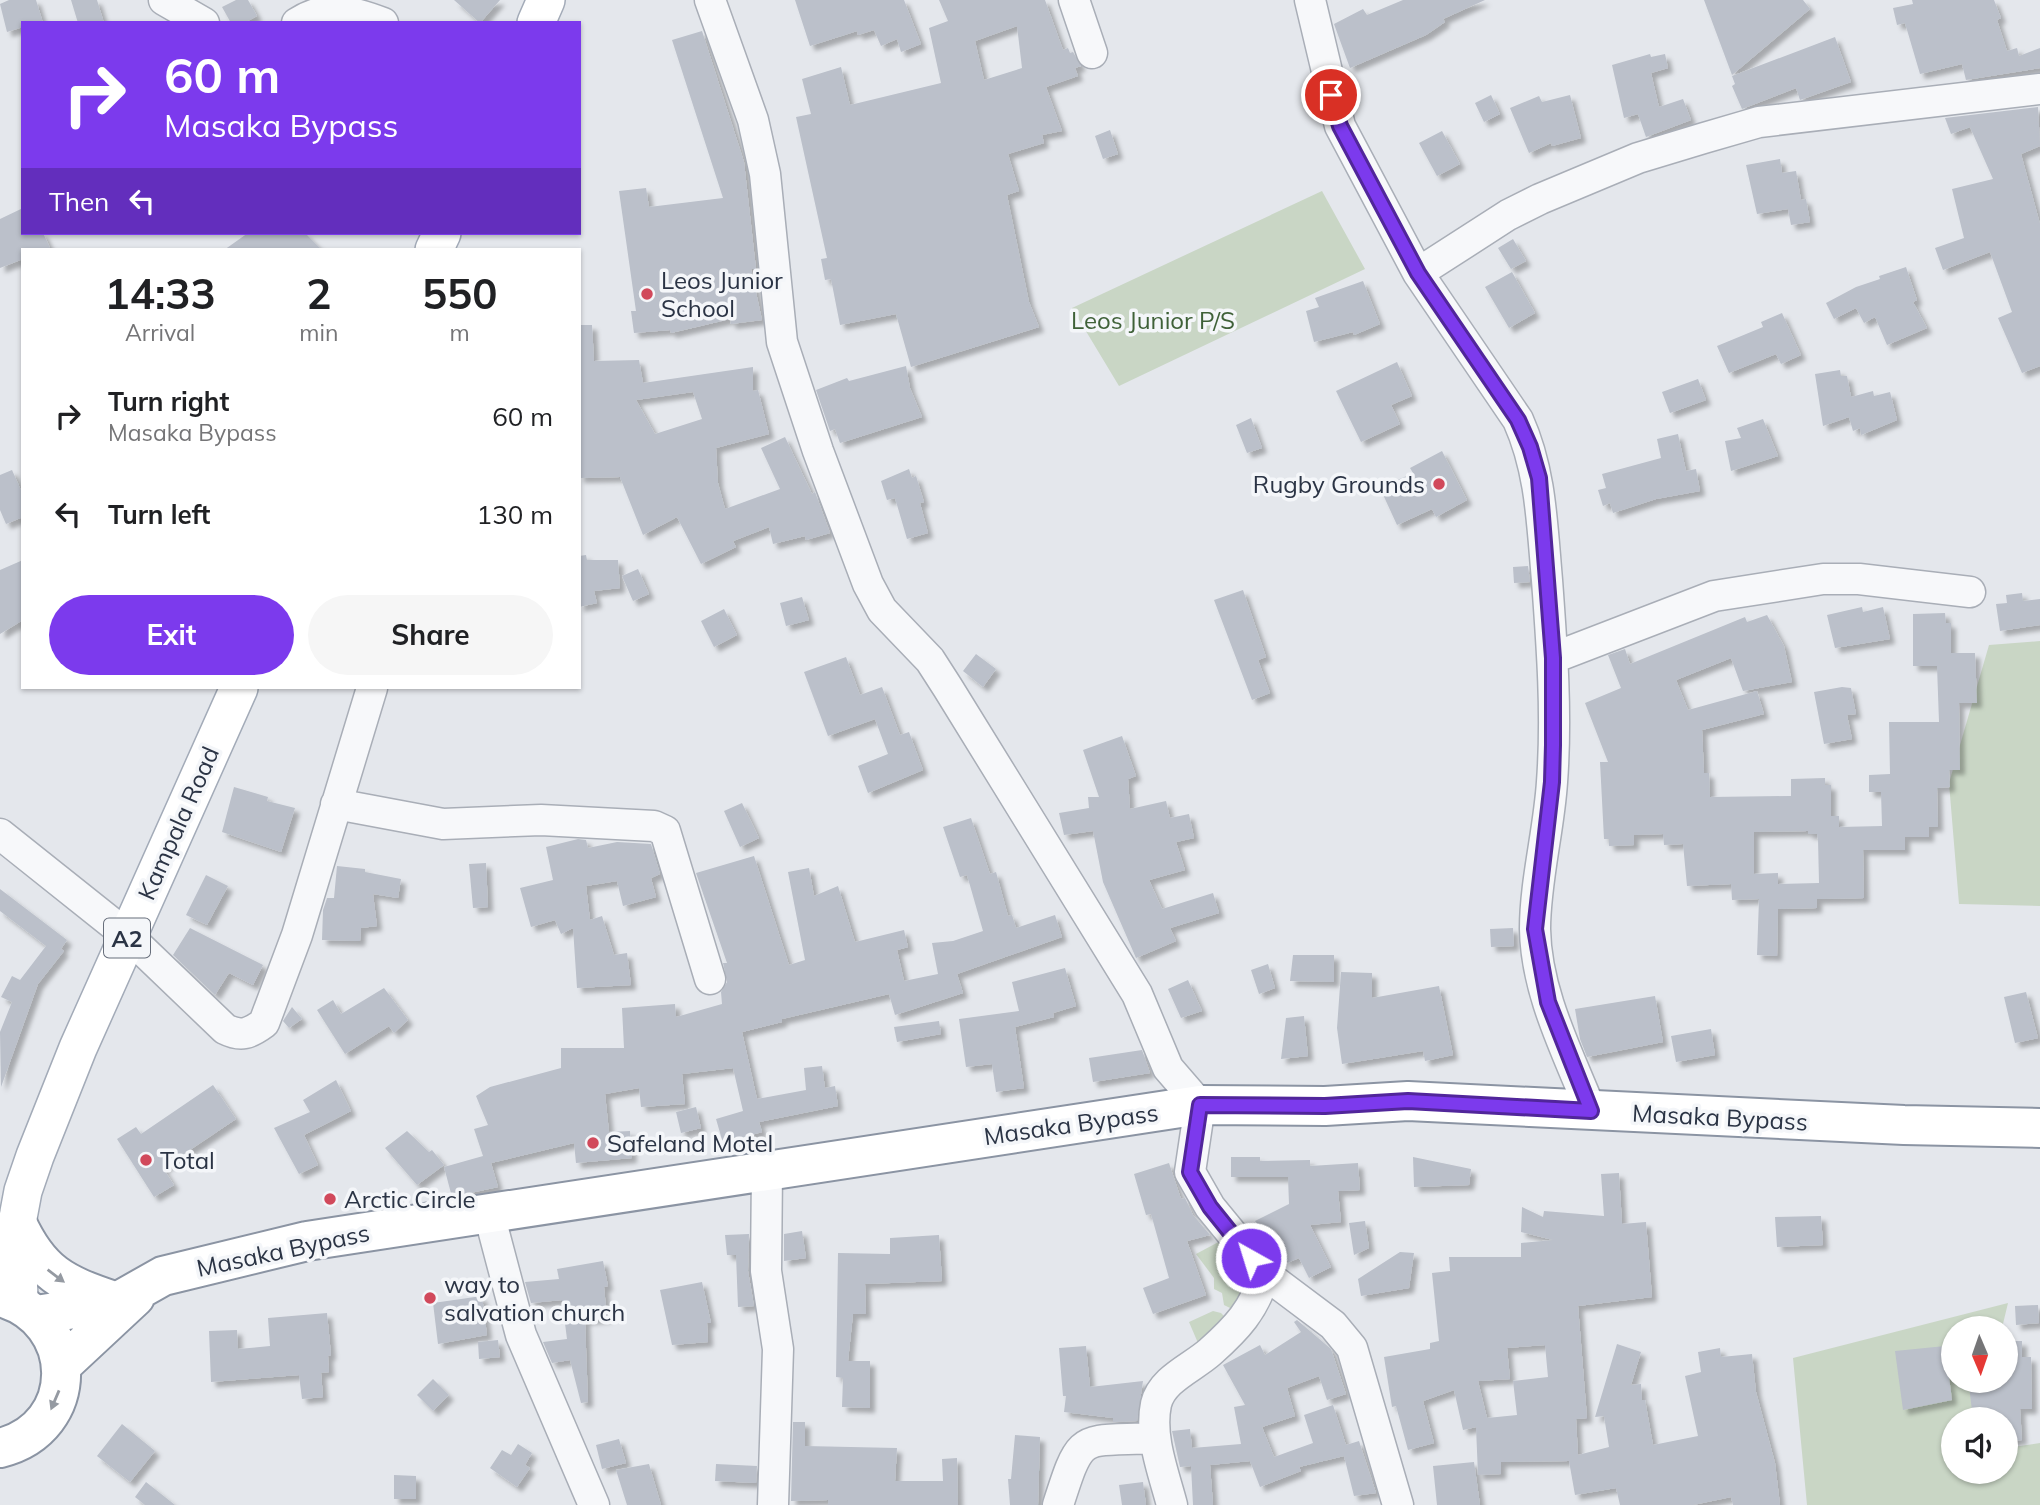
<!DOCTYPE html>
<html lang="en">
<head>
<meta charset="utf-8">
<style>
	:root { --surface:#fff; --page:#f6f6f6; --text:#202124; --muted:#757577; --accent:#7c3aed }
	body { margin:0; font-family:Mulish,sans-serif; background:var(--page); color:var(--text); height:100vh; display:flex; flex-direction:column; font-size:26px; white-space:nowrap }
	* { box-sizing:border-box; margin:0 }
	p { font-size:23px; color:var(--muted) }
	.icon { flex:none; width:38px; height:38px; fill:none; stroke:currentColor; stroke-width:2; stroke-linecap:round; stroke-linejoin:round }
	.map { position:relative; flex:1; overflow:hidden }
	.sheet { position:absolute; left:21px; top:248px; width:560px; height:441px; display:flex; flex-direction:column; background:var(--surface); border-radius:0px; box-shadow:0 2px 5px #0004 }
	.sheet>* { flex:none }
	.top-card { position:absolute; left:21px; top:21px; width:560px; height:214px; border-radius:0px; box-shadow:0 2px 5px #0004; background:#7c3aed; color:#fff; overflow:hidden }
	.needle { width:46px; rotate:178deg }
	.fabs { position:absolute; left:1941px; top:1316px; display:grid; gap:14px }
	.fabs a { display:grid; place-items:center; width:77px; height:77px; border-radius:50%; background:var(--surface); box-shadow:0 2px 5px #0004; font-size:35px }
	.pin { position:absolute; display:grid; place-items:center; width:60px; height:60px; color:#fff; margin:-30px; border:4px solid #fff; border-radius:50%; box-shadow:0 2px 7px #0007 }
	.me { position:absolute; width:77px; margin:-38px; rotate:321deg; stroke-linejoin:round; filter:drop-shadow(0 0 5px #0008) }
	.turn { display:flex; align-items:center; gap:24px; height:147px; padding:0 28px; font-size:32px }
	.turn .icon { width:91px; height:91px; stroke-width:2.5 }
	.turn b { display:block; font-size:49px; line-height:60px }
	.then { display:flex; align-items:center; height:66px; padding:0 28px; background:#0003; gap:14px; font-size:26px }
	.eta { display:flex; justify-content:space-evenly; align-items:center; height:119px; text-align:center }
	.eta b { font-size:42px; font-weight:700; line-height:49px }
	.button { display:flex; gap:14px; margin-top:auto; padding:14px 28px }
	.button a { flex:1; height:80px; border-radius:42px; background:var(--accent); color:#fff; font-size:28px; font-weight:700; line-height:80px; text-align:center }
	.button a+a { background:var(--page); color:var(--text) }
	ul { padding:0; list-style:none }
	li { display:flex; align-items:center; gap:21px; height:98px; padding:0 28px }
	li div { flex:1 }
	li b { display:block; font-size:26px }
	li em { font-style:normal }
	.map>svg:first-child { display:block }
</style>
</head>
<body>
<div class="map">
<svg width="2040" height="1505" viewBox="0 0 2040 1505">
	<defs>
		<filter id="shadow"><feDropShadow dx="5" dy="5" stdDeviation="2" flood-color="#0004"/></filter>
	</defs>
	<rect width="100%" height="100%" fill="#e4e7ec"/>
	<path fill="#c9d6c5" d="M1322,191L1365,269L1119,386L1072,308Z
		M2040,641V906L1959,904L1949,783L1989,645Z
		M1226,1238L1255,1274L1236,1311L1224,1305L1222,1293L1214,1289V1278L1196,1254Z
		M2008,1303L2002,1328H1953V1381H1990L1980,1419H1953V1472H2006V1448L2040,1443V1505H1807L1793,1358Z
		M1213,1311L1221,1313L1228,1320L1198,1343L1189,1322Z"/>
	<path fill="#bbc0ca" fill-rule="evenodd" filter="url(#shadow)" d="M9,0H36L43,23H23V27L7,32L0,4Z
		M71,0H97L104,23H78Z
		M236,0H248L257,16L244,23H231L222,7Z
		M454,0H500L480,23Z
		M795,0H904L921,44L901,52L897,39L881,46L874,30L858,35L857,31L810,46Z
		M939,0H1045L1063,50L1068,48L1070,53L1073,52L1081,66L1075,68L1078,76L1046,87L1062,131L1042,135L1044,143L1008,154L1019,191L1007,195L1029,302L1039,327L911,367L896,314L840,325L831,279L825,280L821,259L827,258L796,117L811,114L802,79L841,67L850,105L941,83L929,28L948,21ZM1017,26L1022,68L984,80L975,41Z
		M1403,0H1485L1443,19L1445,22L1426,35L1350,68L1334,24L1363,9L1367,15Z
		M1704,0H1803L1810,9L1732,75Z
		M1912,0H1994L2001,18L1997,20L2007,51L2017,48L2019,56L2040,48V68L1966,80L1962,64L1920,74L1905,23L1897,25L1893,8L1913,4Z
		M702,31L744,162L756,269H751L762,320L731,324L730,319L671,333L670,330L634,333L631,311H636L619,191L646,188L649,207L723,198L672,40Z
		M1835,37L1851,82L1800,100L1796,88L1742,109L1732,86L1735,84L1732,76Z
		M1650,54L1651,57L1665,54L1668,68L1651,73L1659,107L1683,99L1691,120L1646,137L1638,114L1624,118L1612,65Z
		M1491,95L1500,114L1484,122L1475,103Z
		M1570,95L1581,138L1552,146L1551,143L1529,153L1510,108L1539,96L1542,102Z
		M2038,107L2040,146L2021,154L2040,224V366L2022,373L1998,318L2012,312L1990,252L1943,270L1935,248L1964,238L1952,189L1993,179L1970,127L1951,134L1945,118Z
		M1110,130L1118,154L1103,159L1095,136Z
		M1442,131L1460,164L1437,176L1419,143Z
		M1780,159L1782,173L1796,171L1801,200L1806,199L1810,222L1791,225L1788,209L1757,214L1746,165Z
		M23,208V233H43L51,250H23V259L0,268V219Z
		M248,233H305L322,250H224Z
		M1513,239L1526,261L1511,269L1498,248Z
		M1906,267L1917,300L1913,302L1927,328L1887,345L1875,317L1864,323L1856,308L1834,319L1826,303L1856,287L1880,279L1879,276Z
		M1512,272L1535,313L1509,328L1485,287Z
		M1363,281L1380,324L1354,335L1353,332L1314,342L1306,311L1319,307L1315,298Z
		M1782,313L1801,355L1781,364L1776,354L1729,373L1717,346L1763,327L1761,322Z
		M579,325H592L594,361L639,360L643,383L753,367V391L758,390L769,434L716,448L718,483L725,509L780,489L761,448L785,437L812,494L815,492L830,533L806,540L805,536L773,544L769,527L733,541L736,547L701,564L677,517L643,535L620,477L579,478ZM693,392L702,419L655,434L636,400Z
		M1397,362L1412,396L1391,405L1400,424L1361,442L1336,391Z
		M906,366L910,388L922,417L840,443L835,429L830,431L816,390L847,378L849,381Z
		M1840,370L1841,376H1847L1851,397L1873,391L1874,396L1890,392L1897,420L1861,435L1860,428L1853,431L1849,417L1823,426L1815,374Z
		M1698,379L1706,400L1670,413L1662,392Z
		M1251,418L1262,448L1247,453L1236,425Z
		M1763,419L1778,456L1731,471L1725,441L1741,438L1737,428Z
		M1678,434L1686,471L1696,469L1700,491L1656,499L1613,513L1610,503L1603,506L1598,490L1606,488L1602,474L1661,458L1657,439Z
		M1442,451L1467,500L1436,517L1432,509L1397,525L1380,488L1413,473L1410,468Z
		M909,469L912,478L916,476L924,502L920,503L928,533L907,539L895,498L887,500L881,481Z
		M12,470L23,495V517L6,524L0,510V475Z
		M586,555L587,560H618L620,588L594,591L597,603L579,607V556Z
		M23,560V620L0,634V570Z
		M1528,566L1530,582L1514,583L1513,567Z
		M638,569L649,594L633,601L622,576Z
		M1243,590L1266,657L1258,660L1270,693L1252,700L1214,600Z
		M2022,593L2023,601L2040,599V625L2000,631L1996,604L2007,603L2006,595Z
		M802,597L809,620L786,626L780,603Z
		M1862,607L1863,612L1883,607L1890,639L1835,648L1827,615Z
		M724,609L737,635L714,647L701,621Z
		M1945,613L1946,623H1951V653H1975L1977,703H1959L1960,770H1949L1950,787L1937,788L1938,827H1929V837H1905V850H1863L1864,898L1817,899V908L1778,909L1777,956L1757,955L1759,899L1732,900L1731,884L1687,886L1683,844L1664,845L1663,834L1634,835V845L1609,846V839H1604L1600,762H1608L1585,703L1621,688L1608,655L1625,649L1630,664L1745,617L1747,622L1767,615L1784,646L1792,682L1743,691L1731,658L1676,680L1688,710L1757,691L1764,714L1702,730L1704,773H1709L1710,797L1791,796V779L1825,778V785H1831V816H1839V827L1882,826L1881,792H1869V775L1890,774L1889,722H1939L1937,666H1913V614ZM1808,831V834H1817L1818,839L1819,883L1778,884V873L1754,874V832Z
		M976,654L996,669L983,687L963,671Z
		M846,657L860,695L882,687L900,735L909,732L923,770L868,793L858,766L888,754L875,719L828,736L804,672Z
		M1842,687L1851,688L1856,714L1847,715L1852,739L1824,744L1814,692Z
		M1122,736L1136,776L1128,779L1130,809L1166,801L1170,818L1189,814L1194,838L1176,842L1185,870L1149,880L1162,909L1213,893L1219,913L1170,928L1176,941L1136,958L1103,882L1093,831L1064,835L1059,813L1089,808L1088,797H1099L1083,750Z
		M234,787L268,797L267,801L295,808L281,852L222,832Z
		M742,803L759,838L740,847L724,811Z
		M971,818L990,874L996,872L1008,916L1012,915L1016,928L1055,915L1062,937L957,974L963,993L895,1015L889,994L782,1019V1022L742,1032L757,1099L806,1090L804,1068L822,1066L825,1088L835,1086L838,1106L759,1122L762,1132L723,1143L716,1119L743,1111L733,1068L682,1074L685,1104L641,1107L639,1088L605,1094L609,1132L630,1131L632,1158L576,1163L574,1143L491,1163L498,1187L452,1197L444,1167L483,1156L474,1129L488,1125L476,1096L490,1087L561,1068V1048H624L622,1008L675,1004L676,1017L722,1004L721,992L727,982L723,963H727L696,873L754,856L789,965L805,960L788,872L809,868L814,896L838,886L855,942L904,930L908,947L897,950L904,981L938,974L932,943L953,941L983,931L967,875L960,877L943,827Z
		M578,839L586,840L588,848L617,842L651,844L660,874L651,878L656,897L623,906L617,881L586,886L590,920L602,916L614,955L627,953L631,985L577,988L573,928L561,934L555,920L531,927L520,888L553,880L546,847Z
		M486,863L488,907L473,908L469,864Z
		M337,866L365,869V872L401,879L398,898L373,894L377,926L361,928L360,941L322,940L323,910L327,898H334Z
		M206,875L228,886L207,925L186,915Z
		M0,889L67,940L61,949L64,951L38,984L1,1087L0,1032L12,1002L1,997L12,976L20,980L46,946L0,911Z
		M190,928L263,965L253,985L229,973L215,995L173,955Z
		M1513,928L1514,946L1491,947L1490,929Z
		M1293,955H1334V982L1290,981Z
		M1268,964L1275,988L1259,994L1251,970Z
		M1065,968L1076,1006L1053,1013L1054,1017L1015,1027L1024,1088L996,1092L992,1064L966,1067L959,1019L1019,1011L1012,982Z
		M1341,972L1372,973V998L1439,986L1453,1055L1425,1061L1423,1051L1342,1064L1337,1028Z
		M1188,980L1202,1011L1181,1018L1168,989Z
		M384,988L408,1020L394,1033L389,1026L345,1054L317,1010L333,1000L341,1014Z
		M2026,992L2038,1038L2015,1043L2004,997Z
		M1655,996L1663,1042L1587,1057L1580,1039L1575,1009Z
		M292,1007L302,1019L289,1028L283,1021Z
		M1304,1016L1308,1056L1281,1059L1286,1018Z
		M939,1021L941,1034L897,1042L894,1027Z
		M1711,1029L1715,1055L1676,1062L1671,1036Z
		M1142,1050L1150,1073L1093,1082L1089,1058Z
		M336,1080L351,1111L304,1135L318,1165L299,1174L274,1128L310,1112L303,1100Z
		M213,1085L236,1119L163,1168L174,1185L154,1197L117,1139L136,1127L141,1134Z
		M696,1107L701,1128L681,1133L676,1112Z
		M407,1131L429,1152L432,1150L444,1165L417,1185L385,1148Z
		M1231,1157H1260V1161L1310,1160V1166L1358,1163L1360,1190L1338,1191L1341,1222L1310,1225L1331,1267L1309,1278L1299,1258L1287,1263L1279,1246L1275,1248L1255,1221L1289,1204L1288,1177H1231Z
		M1413,1157L1471,1169L1469,1185L1414,1187Z
		M1169,1163L1181,1199L1185,1198L1193,1215L1210,1235L1187,1241L1206,1295L1153,1314L1143,1288L1169,1278L1151,1214L1146,1215L1134,1174Z
		M1619,1173L1622,1224L1646,1222L1652,1297L1578,1306L1587,1418L1576,1419L1578,1455L1609,1447L1604,1416L1595,1417L1617,1344L1641,1352L1631,1385L1641,1384L1642,1400H1645L1653,1445L1698,1436L1685,1376L1701,1372L1698,1352L1720,1348L1721,1357L1752,1354L1756,1392L1775,1463L1780,1505H1733L1731,1497L1693,1505H1620L1616,1488L1575,1495L1569,1461L1501,1462V1474L1478,1475L1476,1427L1463,1430L1454,1390L1423,1401L1434,1443L1408,1450L1396,1406L1392,1407L1384,1357L1430,1349V1343L1439,1341L1432,1273L1450,1271L1449,1257H1521V1243L1553,1240L1521,1232L1522,1207L1543,1217L1544,1211L1604,1216L1601,1174ZM1545,1345L1548,1377L1513,1381L1517,1415L1487,1418L1478,1381L1510,1379L1507,1348Z
		M1821,1216L1823,1245L1777,1247L1775,1217Z
		M1365,1221L1369,1248L1354,1255L1349,1223Z
		M802,1231L806,1258L784,1261V1234Z
		M749,1234L748,1271L754,1306L738,1307L736,1255H727L725,1235Z
		M939,1235L942,1281L865,1284L866,1314H853L848,1361H870V1408L842,1407L843,1378L836,1377L838,1253L890,1254V1238Z
		M1400,1252L1414,1253L1409,1288L1361,1296L1358,1279Z
		M603,1261L608,1286L604,1287L607,1318L585,1320L588,1402L581,1403L570,1360L552,1363L543,1342L567,1339L562,1300L531,1303L525,1282L559,1279L557,1269Z
		M702,1282L711,1323H707L708,1342L672,1345L660,1290Z
		M482,1296L487,1335L438,1344L433,1303Z
		M2038,1305L2039,1323L2016,1325L2015,1306Z
		M327,1313L331,1355L328,1356L329,1372L321,1373L323,1397L302,1399L299,1375L211,1382L209,1331L237,1330L238,1349L270,1346L268,1318Z
		M1297,1320L1331,1349L1346,1394L1327,1400L1319,1376L1287,1388L1295,1416L1262,1427L1274,1457L1313,1443L1304,1415L1333,1405L1346,1445L1359,1441L1376,1493L1354,1496L1344,1456L1299,1467L1301,1471L1260,1487L1250,1461L1210,1465L1213,1505H1193L1191,1466L1180,1467L1172,1431L1190,1429L1192,1448L1241,1444L1234,1407L1245,1405L1223,1365L1260,1345L1265,1355L1301,1332L1294,1322Z
		M498,1340L500,1357L479,1359L478,1342Z
		M2006,1341H2022V1357H2031L2032,1409H2020L2022,1440L2006,1441V1419H1973L1969,1386L2006,1381Z
		M1086,1346L1090,1387L1143,1381L1137,1421L1113,1422V1418L1064,1412L1066,1396H1063L1059,1348Z
		M1945,1346L1952,1400L1903,1410L1895,1351Z
		M433,1379L449,1395L433,1411L417,1395Z
		M793,1422H805V1446L897,1448L895,1481H943L942,1459L957,1458L958,1505H828V1500L791,1501Z
		M122,1424L155,1451L130,1482L97,1456Z
		M1015,1435L1040,1437L1038,1505H1010L1008,1479H1011Z
		M619,1439L626,1463L602,1469L596,1445Z
		M518,1444L532,1453L525,1465L530,1468L517,1487L490,1468L502,1450L511,1455Z
		M1474,1462L1480,1505H1437L1433,1466Z
		M649,1464L661,1505H627L616,1470Z
		M716,1464L757,1466L756,1483L715,1481Z
		M394,1475L416,1476V1499H394Z
		M146,1482L175,1505H145L135,1497Z
		M1143,1482L1146,1505H1122L1119,1485Z"/>
	<g fill="none" stroke-linecap="round" stroke-linejoin="round">
		<g stroke="#a9aeb7" stroke-width="33">
			<path id="minor" d="M164,0L204,23
				M710,0L753,120L765,174L782,342L818,451L868,584L882,610L930,660L948,688L1137,994L1168,1068L1200,1105L1190,1172L1210,1207L1265,1274L1333,1325L1352,1348L1398,1505
				M1074,0L1092,53
				M1310,0L1340,126L1418,273L1518,420C1541,471 1542,524 1547,580C1552,647 1557,715 1552,782C1549,830 1535,881 1535,929C1536,993 1568,1053 1591,1111
				M297,23C326,4 352,11 383,23
				M1418,273L1508,215L1540,199L1638,158L1704,138L1759,122L2040,89
				M1553,658L1714,596L1823,579H1859L1970,592
				M336,804L443,824L541,820L654,826L665,831L710,979
				M0,834L128,936L225,1029C241,1037 249,1034 264,1023L297,935L372,688
				M767,1170L766,1271L778,1349L773,1505
				M489,1214L521,1335L594,1505
				M1058,1505C1082,1430 1079,1442 1155,1438
				M1172,1505C1164,1474 1149,1437 1156,1404C1162,1379 1192,1368 1210,1352C1237,1328 1254,1310 1265,1274"/>
		</g>
		<g stroke="#a3abb8" stroke-width="40">
			<path id="major" d="M536,23L546,0
				M434,250L442,233
				M19,1302L17,1223L23,1191L35,1156L78,1048L239,688"/>
		</g>
		<g stroke="#8b94a3" stroke-width="42">
			<path id="highway" d="M17,1223C40,1273 63,1284 114,1301
				M0,1297C81,1319 82,1428 0,1448
				M37,1315L117,1302L163,1276L307,1241L1200,1105L1325,1106L1408,1101L1904,1125L2040,1128
				M62,1365L135,1297"/>
		</g>
		<use href="#minor" stroke="#f7f8fa" stroke-width="30"/>
		<use href="#major" stroke="#fff" stroke-width="37"/>
		<use href="#highway" stroke="#fff" stroke-width="38"/>
	</g>
	<defs><path id="oneway-solid" d="M-6-.8H1V-3.2L6.5 0L1 3.2V.8H-6Z" transform="scale(1.75)"/></defs>
	<g fill="#959aa2">
		<use href="#oneway-solid" transform="translate(56 1276) rotate(37)"/>
		<use href="#oneway-solid" transform="translate(55 1400) rotate(113)"/>
	</g>
	<g fill="none" stroke-linecap="round" stroke-linejoin="round">
		<g stroke="#51269a" stroke-width="18">
			<path id="route" d="M1251,1258L1210,1207L1190,1172L1200,1105L1325,1106L1408,1101L1591,1111L1548,1002L1535,929L1552,782L1553,745V658L1539,478L1530,447L1518,420L1418,273L1340,126L1331,95"/>
		</g>
		<use href="#route" stroke="#7c3aed" stroke-width="12"/>
	</g>
	<g fill="#d1495b" stroke="#f4f6f9" stroke-width="2.5">
		<circle cx="647" cy="294" r="7"/>
		<circle cx="1439" cy="484" r="7"/>
		<circle cx="593" cy="1143" r="7"/>
		<circle cx="146" cy="1160" r="7"/>
		<circle cx="330" cy="1199" r="7"/>
		<circle cx="430" cy="1298" r="7"/>
	</g>
	<g text-anchor="middle" dominant-baseline="central" stroke-width="7" stroke-linejoin="round" paint-order="stroke">
		<rect fill="#f4f6f9" stroke="#676e7b" stroke-width="2" x="104" y="918.5" width="46" height="39" rx="5"/>
		<g font-size="23" font-weight="bold" fill="#2b3445">
			<text x="127" y="938">A2</text>
		</g>
		<g font-size="24" fill="#2b3445" stroke="#f4f6f9" text-anchor="start">
			<text x="661" y="280">Leos Junior<tspan x="661" dy="28">School</tspan></text>
			<text x="1425" y="484" text-anchor="end">Rugby Grounds</text>
			<text x="607" y="1143">Safeland Motel</text>
			<text x="160" y="1160">Total</text>
			<text x="344" y="1199">Arctic Circle</text>
			<text x="444" y="1284">way to<tspan x="444" dy="28">salvation church</tspan></text>
		</g>
		<g font-size="24" fill="#3f6138" stroke="#f4f6f9">
			<text x="1153" y="320">Leos Junior P/S</text>
		</g>
		<g font-size="24" fill="#2b3445" stroke="#f4f6f9">
			<text transform="translate(178 823) rotate(-66)">Kampala Road</text>
			<text transform="translate(1720 1117) rotate(3)">Masaka Bypass</text>
			<text transform="translate(1071 1124) rotate(-8)">Masaka Bypass</text>
			<text transform="translate(283 1250) rotate(-12)">Masaka Bypass</text>
		</g>
	</g>
</svg>
<div class="fabs">
<a><svg class="needle" viewBox="-14 -14 28 28"><path d="M0-13l5 13h-10z" fill="#e53935"/><path d="M0 13l5-13h-10z" fill="#757577"/></svg></a>
<a><svg class="icon" aria-label="sound" viewBox="0 0 24 24"><path d="M4 9h4l5-4v14l-5-4H4zM17 9q2 3 0 6"/></svg></a>
</div>
<div class="pin" style="left:1331px;top:95px;background:#d93025"><svg class="icon" aria-label="arrive" viewBox="0 0 24 24"><path d="M6 21V4h12l-3 4 3 4H6"/></svg></div>
<svg class="me" style="left:1251px;top:1258px" viewBox="-20 -20 40 40"><circle r="17" fill="#7c3aed" stroke="#fff" stroke-width="3"/><path d="M0-11L8 9 0 5-8 9z" fill="#fff"/></svg>
<div class="top-card">
<div class="turn"><svg class="icon" aria-label="right" viewBox="0 0 24 24"><path d="M7 20v-9h11M14 6l5 5-5 5"/></svg><div><b>60 m</b>Masaka Bypass</div></div>
<div class="then">Then<svg class="icon" aria-label="left" viewBox="0 0 24 24"><path d="M17 20v-9H6M10 6l-5 5 5 5"/></svg></div>
</div>
<section class="sheet">
<div class="eta">
<div><b>14:33</b><p>Arrival</p></div>
<div><b>2</b><p>min</p></div>
<div><b>550</b><p>m</p></div>
</div>
<ul>
<li><svg class="icon" aria-label="right" viewBox="0 0 24 24"><path d="M7 20v-9h11M14 6l5 5-5 5"/></svg><div><b>Turn right</b><p>Masaka Bypass</p></div><em>60 m</em></li>
<li><svg class="icon" aria-label="left" viewBox="0 0 24 24"><path d="M17 20v-9H6M10 6l-5 5 5 5"/></svg><div><b>Turn left</b></div><em>130 m</em></li>
</ul>
<div class="button"><a>Exit</a><a>Share</a></div>
</section>
</div>
</body>
</html>
